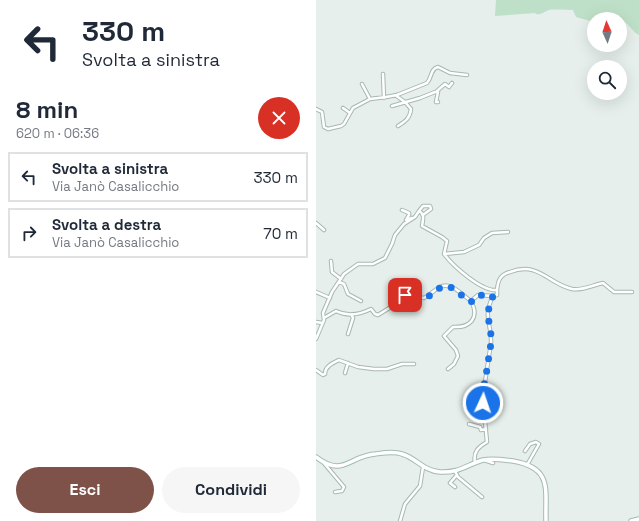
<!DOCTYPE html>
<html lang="it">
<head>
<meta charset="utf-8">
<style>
	:root { --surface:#fff; --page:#f6f6f7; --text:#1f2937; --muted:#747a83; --line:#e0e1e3; --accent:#7f5249 }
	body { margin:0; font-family:"Space Grotesk",sans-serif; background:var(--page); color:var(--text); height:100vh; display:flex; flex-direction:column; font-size:15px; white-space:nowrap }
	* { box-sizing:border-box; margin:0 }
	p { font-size:13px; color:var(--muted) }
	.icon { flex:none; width:22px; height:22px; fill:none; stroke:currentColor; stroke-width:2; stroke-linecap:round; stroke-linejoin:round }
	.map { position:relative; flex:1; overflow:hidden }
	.details { display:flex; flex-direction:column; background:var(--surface); width:316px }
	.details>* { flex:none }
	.banner { background:#fff; color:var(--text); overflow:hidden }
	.needle { width:26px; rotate:357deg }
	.fabs { position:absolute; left:271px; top:12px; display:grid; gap:8px }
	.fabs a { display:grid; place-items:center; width:40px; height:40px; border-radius:50%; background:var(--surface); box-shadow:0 4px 16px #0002; font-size:20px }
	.pin { position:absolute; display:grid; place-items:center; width:34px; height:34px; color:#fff; margin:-17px; border-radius:8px; box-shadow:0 2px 6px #0006 }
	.me { position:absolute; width:44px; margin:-22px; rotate:3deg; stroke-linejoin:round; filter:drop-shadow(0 0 3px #0008) }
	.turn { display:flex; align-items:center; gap:14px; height:84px; padding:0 16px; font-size:18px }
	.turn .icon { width:52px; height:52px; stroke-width:2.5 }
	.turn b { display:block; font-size:28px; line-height:34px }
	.round { display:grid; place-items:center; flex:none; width:42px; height:42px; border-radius:21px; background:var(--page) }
	.headline { display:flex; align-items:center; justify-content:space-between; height:68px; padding:0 16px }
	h1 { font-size:24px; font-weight:800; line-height:30px }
	.button { display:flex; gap:8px; margin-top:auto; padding:8px 16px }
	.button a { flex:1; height:46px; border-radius:24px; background:var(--accent); color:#fff; font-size:16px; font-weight:800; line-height:46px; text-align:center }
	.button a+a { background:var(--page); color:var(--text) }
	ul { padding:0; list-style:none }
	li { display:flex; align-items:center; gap:12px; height:50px; margin:0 8px 6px; padding:0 8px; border:2px solid var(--line); border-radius:0px }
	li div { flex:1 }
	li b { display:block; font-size:15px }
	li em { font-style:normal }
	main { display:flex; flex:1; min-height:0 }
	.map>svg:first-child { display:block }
</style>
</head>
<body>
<main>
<section class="details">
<div class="banner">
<div class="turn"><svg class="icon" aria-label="left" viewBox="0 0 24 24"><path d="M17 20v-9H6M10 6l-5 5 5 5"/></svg><div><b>330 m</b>Svolta a sinistra</div></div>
</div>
<div class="headline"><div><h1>8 min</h1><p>620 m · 06:36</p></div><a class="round" style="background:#d93025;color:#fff"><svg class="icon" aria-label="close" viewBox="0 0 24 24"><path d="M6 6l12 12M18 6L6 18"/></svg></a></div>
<ul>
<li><svg class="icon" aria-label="left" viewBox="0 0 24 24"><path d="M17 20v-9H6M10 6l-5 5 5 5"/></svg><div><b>Svolta a sinistra</b><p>Via Janò Casalicchio</p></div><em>330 m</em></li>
<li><svg class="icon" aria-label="right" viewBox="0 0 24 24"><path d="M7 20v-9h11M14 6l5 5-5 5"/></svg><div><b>Svolta a destra</b><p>Via Janò Casalicchio</p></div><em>70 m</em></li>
</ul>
<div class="button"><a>Esci</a><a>Condividi</a></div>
</section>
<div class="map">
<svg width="323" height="521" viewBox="0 0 323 521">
	<rect width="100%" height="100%" fill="#e6efeb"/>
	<path fill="#bfe0c8" d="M180,0H323V35C317,32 314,26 309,22C298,11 285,16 274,21L260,17L257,10C251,10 238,9 233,10C227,12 226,15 220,14L219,13L179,16Z"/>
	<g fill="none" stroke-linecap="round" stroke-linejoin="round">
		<g stroke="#a8b8b2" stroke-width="4.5">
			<path id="street" d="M67,74L68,98
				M46,84L54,99
				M121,91L129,84L133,87L136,83
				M79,95L89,102L95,109C94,118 90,121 82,126
				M76,106L104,98L119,92H122L120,102H122
				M27,108L34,113
				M0,109L6,112L8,127L12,129L25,126L28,124L37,108L54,99L70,97L81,95L111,83C116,78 114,69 122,67L134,73L151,75
				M86,210L93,213V215L90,220L96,218
				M103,211L107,206H114L115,209L107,215
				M0,223L8,230
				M128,254L148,252L163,245L168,238L176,233L192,232
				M15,261L16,272L25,279
				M23,282L28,284L32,294L45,301
				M181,290C182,280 184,275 194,272C223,261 232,284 256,289C266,291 277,285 287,283L298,292H316
				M0,292L14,298
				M0,322L6,323
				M32,334L37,318L36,316
				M0,339L8,320L7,313L16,292L28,274L42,264H57L69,258L76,244L79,235L88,224L99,217L103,211C109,214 107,220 106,226L126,237L131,241L128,254C137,266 166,292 181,290V295L177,296L162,295L155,301C147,296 135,281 124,287C118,290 114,295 108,298L89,295L83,302L62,315L59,314L55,309C43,315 32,317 20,311L8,318
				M132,369L138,364L142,356L140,350L128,336L137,327C154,328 164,318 155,301
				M0,370L7,375L9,374C9,366 17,363 23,360L42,367L58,369H71L86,364H98
				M29,373L32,363
				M153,424L164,427L165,430L170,429
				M209,451L214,444L220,442L223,444L211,465
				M168,460L177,463
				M7,462L28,487L26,491L19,492
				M159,463C157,452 162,447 171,442L166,390L169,382L175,343C176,322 166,319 177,296
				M139,471L142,477L166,497
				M139,487L134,483L140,476
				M84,521L89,504L104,486L107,467"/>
		</g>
		<g stroke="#a4bbb3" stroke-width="5.5">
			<path id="secondary" d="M0,457C27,478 33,456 59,454C67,453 78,451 86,454C100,458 108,471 124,472C144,473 150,465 167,460C177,458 188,460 197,461C237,468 229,489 230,521
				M315,521L323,519"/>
		</g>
		<use href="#street" stroke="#fff" stroke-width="2.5"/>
		<use href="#secondary" stroke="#fff" stroke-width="3.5"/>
	</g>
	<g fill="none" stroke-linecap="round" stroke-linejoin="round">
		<path stroke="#1a73e8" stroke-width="7" stroke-dasharray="0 12.6" d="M89,295C95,297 102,299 108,298C119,295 120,286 133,286L155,302L162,295L177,296C167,318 176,322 175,343L169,382L166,390L167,403"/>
	</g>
</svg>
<div class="fabs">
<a><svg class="needle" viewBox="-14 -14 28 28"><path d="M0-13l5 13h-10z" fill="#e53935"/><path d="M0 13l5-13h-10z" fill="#747a83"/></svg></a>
<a><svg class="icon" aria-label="search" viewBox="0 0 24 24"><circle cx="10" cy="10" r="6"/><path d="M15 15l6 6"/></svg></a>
</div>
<div class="pin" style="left:89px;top:295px;background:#d93025"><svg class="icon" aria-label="arrive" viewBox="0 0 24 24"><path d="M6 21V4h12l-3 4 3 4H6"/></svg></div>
<svg class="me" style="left:167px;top:403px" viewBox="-20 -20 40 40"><circle r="17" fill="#1a73e8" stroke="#fff" stroke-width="3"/><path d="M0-11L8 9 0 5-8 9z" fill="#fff"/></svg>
</div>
</main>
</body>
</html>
